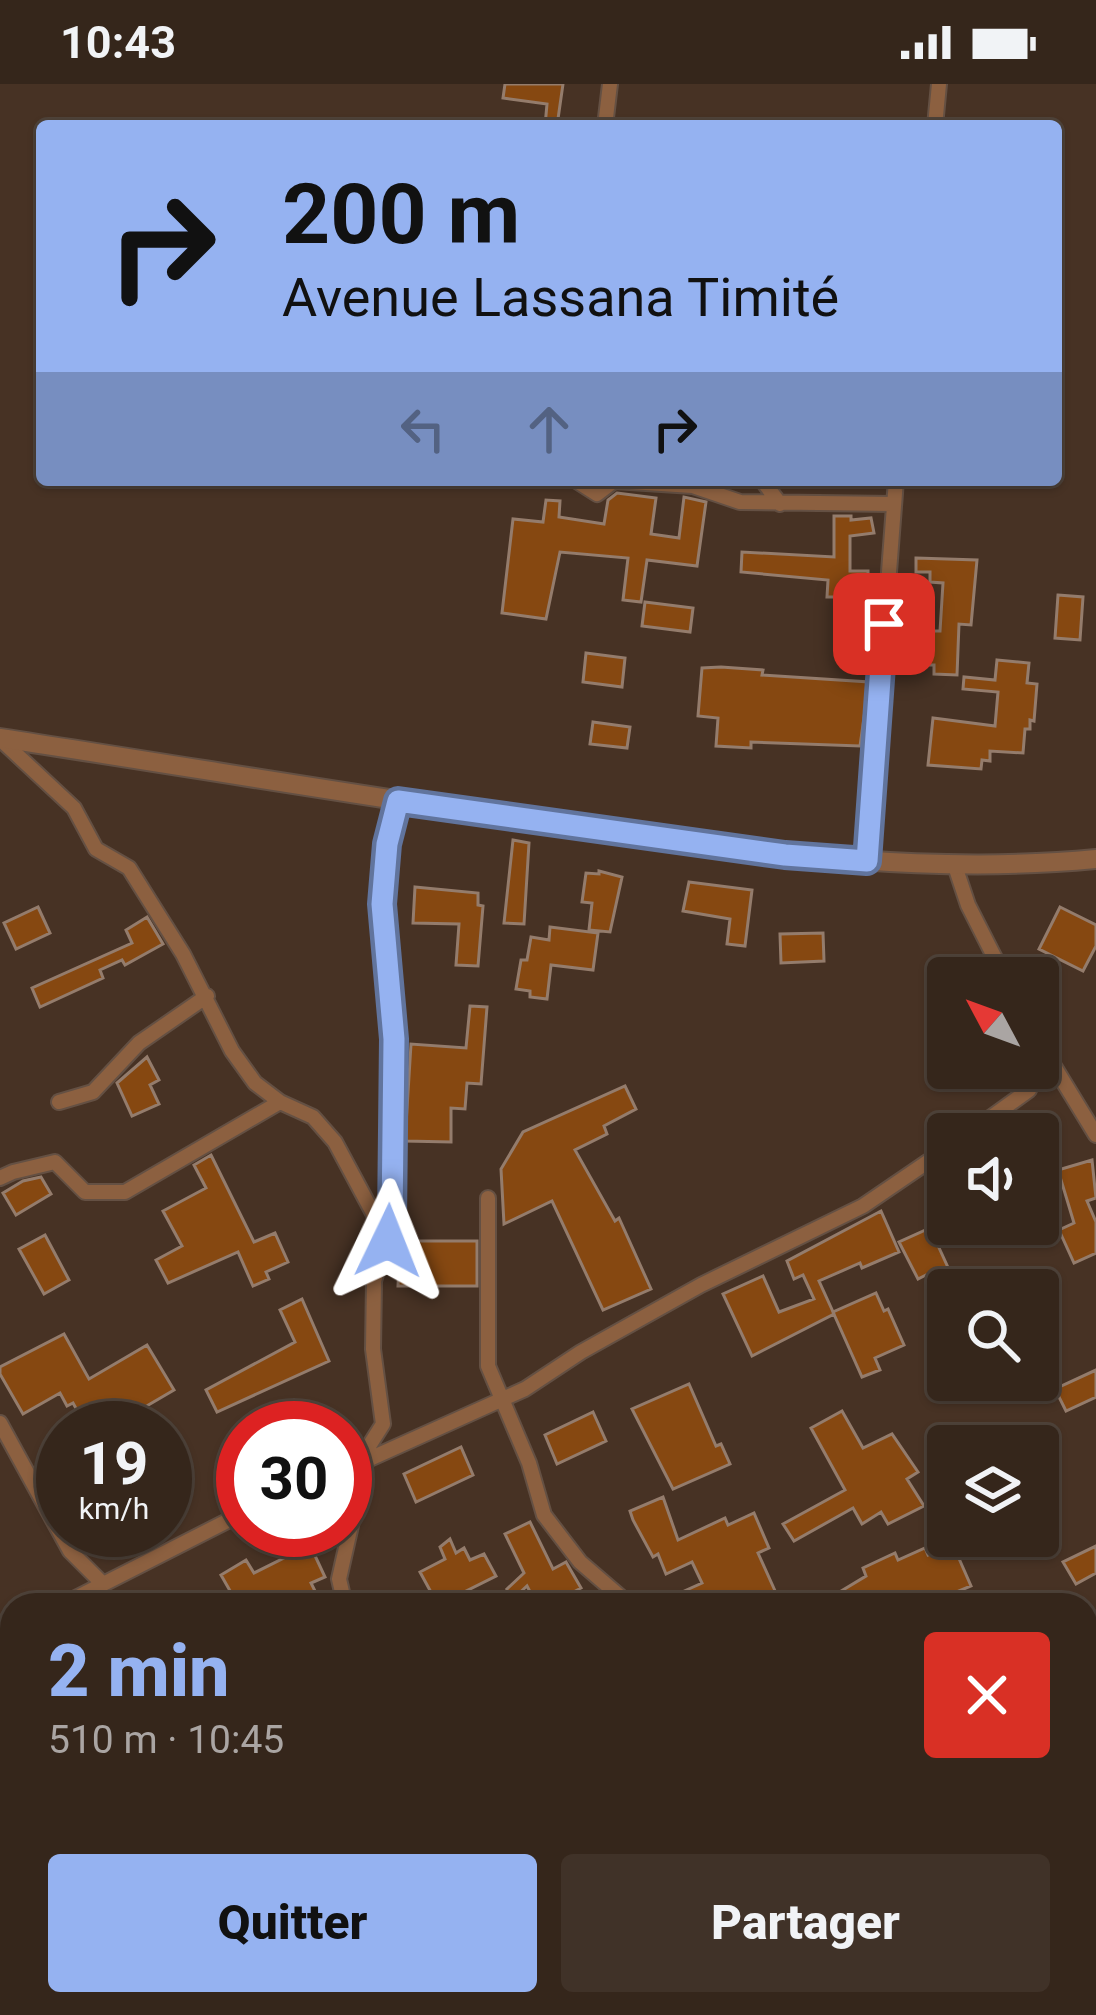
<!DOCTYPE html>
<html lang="fr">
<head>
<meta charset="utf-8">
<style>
	:root { --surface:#35261b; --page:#403228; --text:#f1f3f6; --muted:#aaa5a3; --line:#4f433a; --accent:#95b2f1 }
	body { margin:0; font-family:Roboto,sans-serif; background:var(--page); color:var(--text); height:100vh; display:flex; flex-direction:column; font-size:45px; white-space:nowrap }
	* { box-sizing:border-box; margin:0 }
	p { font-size:39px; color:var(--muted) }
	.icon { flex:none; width:66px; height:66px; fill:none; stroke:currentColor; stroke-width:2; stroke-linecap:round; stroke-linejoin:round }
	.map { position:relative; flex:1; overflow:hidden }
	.details { position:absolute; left:0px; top:1509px; width:1098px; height:423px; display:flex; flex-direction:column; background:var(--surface); border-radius:36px 36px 0 0; box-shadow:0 3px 9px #0004,0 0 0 3px var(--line) }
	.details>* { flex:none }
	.hud { position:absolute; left:36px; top:36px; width:1026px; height:366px; border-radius:12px; box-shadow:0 3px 9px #0004,0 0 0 3px var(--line); background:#95b2f1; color:#111; overflow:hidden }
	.needle { width:78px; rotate:311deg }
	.buttons { position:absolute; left:927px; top:873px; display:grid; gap:24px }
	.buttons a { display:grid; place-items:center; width:132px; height:132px; border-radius:12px; background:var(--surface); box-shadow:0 3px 9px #0004,0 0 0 3px var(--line); font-size:60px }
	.speed { position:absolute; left:36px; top:1317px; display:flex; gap:24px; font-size:60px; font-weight:700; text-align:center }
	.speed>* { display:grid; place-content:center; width:156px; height:156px; border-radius:50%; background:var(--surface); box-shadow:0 3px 9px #0004,0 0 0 3px var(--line); line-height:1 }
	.speed small { font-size:30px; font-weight:400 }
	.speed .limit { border:18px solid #d22; background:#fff; color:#111 }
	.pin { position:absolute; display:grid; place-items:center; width:102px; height:102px; color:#fff; margin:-51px; border-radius:24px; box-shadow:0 6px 18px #0006 }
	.me { position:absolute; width:132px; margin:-66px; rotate:2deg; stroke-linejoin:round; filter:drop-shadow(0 0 9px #0008) }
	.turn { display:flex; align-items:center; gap:42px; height:252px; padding:0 48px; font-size:54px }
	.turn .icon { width:156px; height:156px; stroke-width:2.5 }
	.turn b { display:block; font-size:84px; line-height:102px }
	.lanes { display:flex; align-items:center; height:114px; padding:0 48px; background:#0003; justify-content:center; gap:60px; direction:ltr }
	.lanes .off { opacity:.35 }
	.round { display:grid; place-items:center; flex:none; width:126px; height:126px; border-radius:12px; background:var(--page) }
	.headline { display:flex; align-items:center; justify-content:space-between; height:204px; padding:0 48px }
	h1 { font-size:72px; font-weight:800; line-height:90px; color:var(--accent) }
	.action { display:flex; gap:24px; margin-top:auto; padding:24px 48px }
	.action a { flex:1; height:138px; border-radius:12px; background:var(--accent); color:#111; font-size:48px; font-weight:800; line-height:138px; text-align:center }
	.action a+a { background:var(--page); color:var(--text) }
	.status { display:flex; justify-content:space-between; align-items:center; height:84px; padding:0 60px; background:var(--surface); direction:ltr }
	.status svg { height:33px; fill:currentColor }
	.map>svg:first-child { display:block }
</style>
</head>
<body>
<div class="status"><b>10:43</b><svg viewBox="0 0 49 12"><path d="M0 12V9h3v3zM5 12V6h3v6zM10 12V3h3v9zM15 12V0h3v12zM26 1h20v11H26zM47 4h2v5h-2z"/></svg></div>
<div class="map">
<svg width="1096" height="1931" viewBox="0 0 1096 1931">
	<rect width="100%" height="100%" fill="#473224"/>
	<path fill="#864811" stroke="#947c6c" stroke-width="3" d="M505,0H563L557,42H545L547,20L503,14Z
		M617,409L656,414L651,450L679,454L684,413L706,418L697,482L647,476L641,518L623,516L628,474L560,468L546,535L502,529L513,435L543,438L546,416L560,417L559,433L604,440L608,416Z
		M834,432H851V436L871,434L874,449L850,452V487H868V526H844V513H827L828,496L741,488L742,468L834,473Z
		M916,474L977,476L971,541L959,540L957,591L934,590V581H921L922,567L927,568L928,547H940L943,499L930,498V488H916Z
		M1058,511L1083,513L1080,556L1055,554Z
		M645,518L693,524L690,548L642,542Z
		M586,569L625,574L622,603L583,598Z
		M997,576L1029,579L1027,599L1037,600L1034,637L1030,636V645H1025L1023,669L990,667V677L982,676L981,685L928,681L933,634L995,642L998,608L963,605L964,593L995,596Z
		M721,583L763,586L762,591L869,598L860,662L751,658V664L716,662L718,634L698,632L702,584Z
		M593,638L630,643L627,664L590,660Z
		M513,756L529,759L524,840L504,839Z
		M599,787L622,793L610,848L589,846L592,819L582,818L586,789L599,790Z
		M689,798L752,806L745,862L727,860L730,835L683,827Z
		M415,803L478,809V821L483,822L478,882L456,881L459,840L413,839Z
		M38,823L50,849L16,865L4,839Z
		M1060,823L1096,841V862L1083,887L1039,865Z
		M147,833L163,860L125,881L122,876L100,886L103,894L40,923L32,904L132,859L126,846Z
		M550,843L598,849L593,886L551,881L547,915L530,913V907L516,905L521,876H527L531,853L549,856Z
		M823,849L824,877L781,879L780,850Z
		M470,922L487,923L481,1000L467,999L465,1025L451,1024V1058L405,1057L411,960L466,964Z
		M147,973L159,996L150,1001L159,1020L132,1032L117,999Z
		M625,1002L636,1025L604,1042L607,1050L575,1066L615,1137L619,1134L651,1205L603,1226L552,1117L504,1140L501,1085L523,1048Z
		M211,1071L254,1158L275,1149L288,1178L266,1188L269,1195L253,1202L238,1168L168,1199L156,1176L182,1162L163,1127L206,1104L194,1081Z
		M1092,1076L1096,1114L1087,1117L1096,1138V1169L1074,1179L1059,1146L1074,1139L1058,1086Z
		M41,1093L51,1110L16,1131L3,1109L23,1097Z
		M881,1127L899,1168L862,1184L860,1179L819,1197L834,1230L752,1272L723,1210L763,1192L779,1228L814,1215L803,1191L794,1195L787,1177Z
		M930,1144L951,1190L959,1187L968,1206H948V1242L926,1191L918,1195L899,1158Z
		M45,1151L69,1196L44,1210L19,1165Z
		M400,1157H477V1202H398Z
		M876,1209L884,1227L888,1225L904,1261L875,1274L880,1286L862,1293L833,1228Z
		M302,1215L329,1277L217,1328L206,1306L295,1258L280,1226Z
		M64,1250L89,1295L147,1261L174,1306L109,1344H87L73,1319L67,1322L60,1309L23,1330L0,1290V1283Z
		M1096,1286V1313L1066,1327L1055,1305Z
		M689,1300L716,1362L721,1360L730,1380L673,1405L632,1325Z
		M842,1327L863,1364L892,1350L918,1388L907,1395L924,1422L888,1440L881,1428L862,1440L853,1424L794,1457L783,1440L845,1406L811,1344Z
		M593,1328L606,1357L557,1380L545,1351Z
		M461,1363L473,1391L416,1418L404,1390Z
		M663,1413L678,1456L725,1434L728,1441L754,1429L769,1464L758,1469L776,1509L751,1521H653L702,1499L692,1478L666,1490L658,1470L653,1473L633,1436L630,1427Z
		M530,1438L553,1485L566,1478L581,1504L553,1519L550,1514L537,1521L527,1502L515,1513L507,1505L524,1489L505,1450Z
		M450,1455L456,1469L464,1464L470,1476L484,1470L496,1492L438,1521L420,1488L445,1475L440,1463Z
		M310,1461L325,1493L311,1499L322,1521H287L281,1512L266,1521H218L233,1512L221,1491L246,1476L254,1489Z
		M1096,1462V1489L1076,1500L1063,1478Z
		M947,1463L951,1472L957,1470L971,1502L942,1514L946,1521H818L866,1492L863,1484L882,1475L895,1469L898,1476L925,1464L928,1471Z"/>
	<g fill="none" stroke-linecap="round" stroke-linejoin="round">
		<g stroke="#645043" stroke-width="18">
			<path id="minor" d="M605,42L610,0
				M935,42L939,0
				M575,396L597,410L614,397L693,402L740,418L893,420
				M762,396L780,420
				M0,655L74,724L96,765L129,784L183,870L232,967L255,999L280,1018L313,1033L335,1058L388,1157
				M867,777L896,396
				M955,782L968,821L1005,894
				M1038,956L1096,1051
				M59,1018L93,1008L139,959L207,912
				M968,1050L1029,1006L1037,984
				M0,1094L13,1088L55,1078L85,1108H125L280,1018
				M488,1114V1282L529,1379L544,1431L580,1478L630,1521
				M0,1339L70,1467L103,1500
				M345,1386L525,1305L581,1268L701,1201L863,1122L948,1064
				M62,1521L243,1429
				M345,1521L339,1495L352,1437L357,1381L383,1340L373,1265L374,1197L392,1137L394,955L382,820L387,760L397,717
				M0,1552L12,1546
				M1086,1581L1096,1580
				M396,1920L428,1923L437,1920
				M1006,1920L1012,1931
				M488,1931L489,1920"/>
		</g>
		<g stroke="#645043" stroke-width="22">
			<path id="tertiary" d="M0,654C202,685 403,719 605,747C769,769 930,791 1096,775"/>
		</g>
		<use href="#minor" stroke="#8c6040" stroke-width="14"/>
		<use href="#tertiary" stroke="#8c6040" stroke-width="18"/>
	</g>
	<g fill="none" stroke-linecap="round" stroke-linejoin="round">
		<g stroke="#61749d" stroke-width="30">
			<path id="route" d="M388,1157L392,1137L394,955L382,820L387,760L398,717L785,771L867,777L884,540"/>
		</g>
		<use href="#route" stroke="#95b2f1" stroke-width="21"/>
	</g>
</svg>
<div class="buttons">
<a><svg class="needle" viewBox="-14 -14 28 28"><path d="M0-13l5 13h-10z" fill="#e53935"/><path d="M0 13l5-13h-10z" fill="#aaa5a3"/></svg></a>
<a><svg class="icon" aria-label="sound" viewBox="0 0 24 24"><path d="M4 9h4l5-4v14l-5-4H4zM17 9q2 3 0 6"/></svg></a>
<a><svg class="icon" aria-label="search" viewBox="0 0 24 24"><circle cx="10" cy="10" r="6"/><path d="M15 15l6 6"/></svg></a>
<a><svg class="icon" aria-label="layers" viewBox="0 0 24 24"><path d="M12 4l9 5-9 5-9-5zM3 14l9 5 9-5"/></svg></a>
</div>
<div class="speed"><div>19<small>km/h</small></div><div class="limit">30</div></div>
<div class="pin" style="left:884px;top:540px;background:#d93025"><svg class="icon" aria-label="arrive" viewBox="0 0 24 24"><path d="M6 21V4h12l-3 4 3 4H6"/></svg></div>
<svg class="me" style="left:388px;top:1157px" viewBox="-20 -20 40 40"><path d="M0-17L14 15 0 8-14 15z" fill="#95b2f1" stroke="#fff" stroke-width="4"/></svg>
<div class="hud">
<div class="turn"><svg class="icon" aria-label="right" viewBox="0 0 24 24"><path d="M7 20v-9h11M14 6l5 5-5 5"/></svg><div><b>200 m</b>Avenue Lassana Timité</div></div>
<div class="lanes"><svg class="icon off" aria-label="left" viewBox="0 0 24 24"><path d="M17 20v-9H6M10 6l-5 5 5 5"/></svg><svg class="icon off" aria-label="ahead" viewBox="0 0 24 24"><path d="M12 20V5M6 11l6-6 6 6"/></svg><svg class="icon" aria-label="right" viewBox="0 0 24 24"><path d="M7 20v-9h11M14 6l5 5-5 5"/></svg></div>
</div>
<section class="details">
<div class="headline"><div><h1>2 min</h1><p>510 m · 10:45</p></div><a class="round" style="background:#d93025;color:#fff"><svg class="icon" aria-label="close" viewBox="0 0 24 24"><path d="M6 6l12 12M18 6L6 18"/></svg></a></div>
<div class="action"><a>Quitter</a><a>Partager</a></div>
</section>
</div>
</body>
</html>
